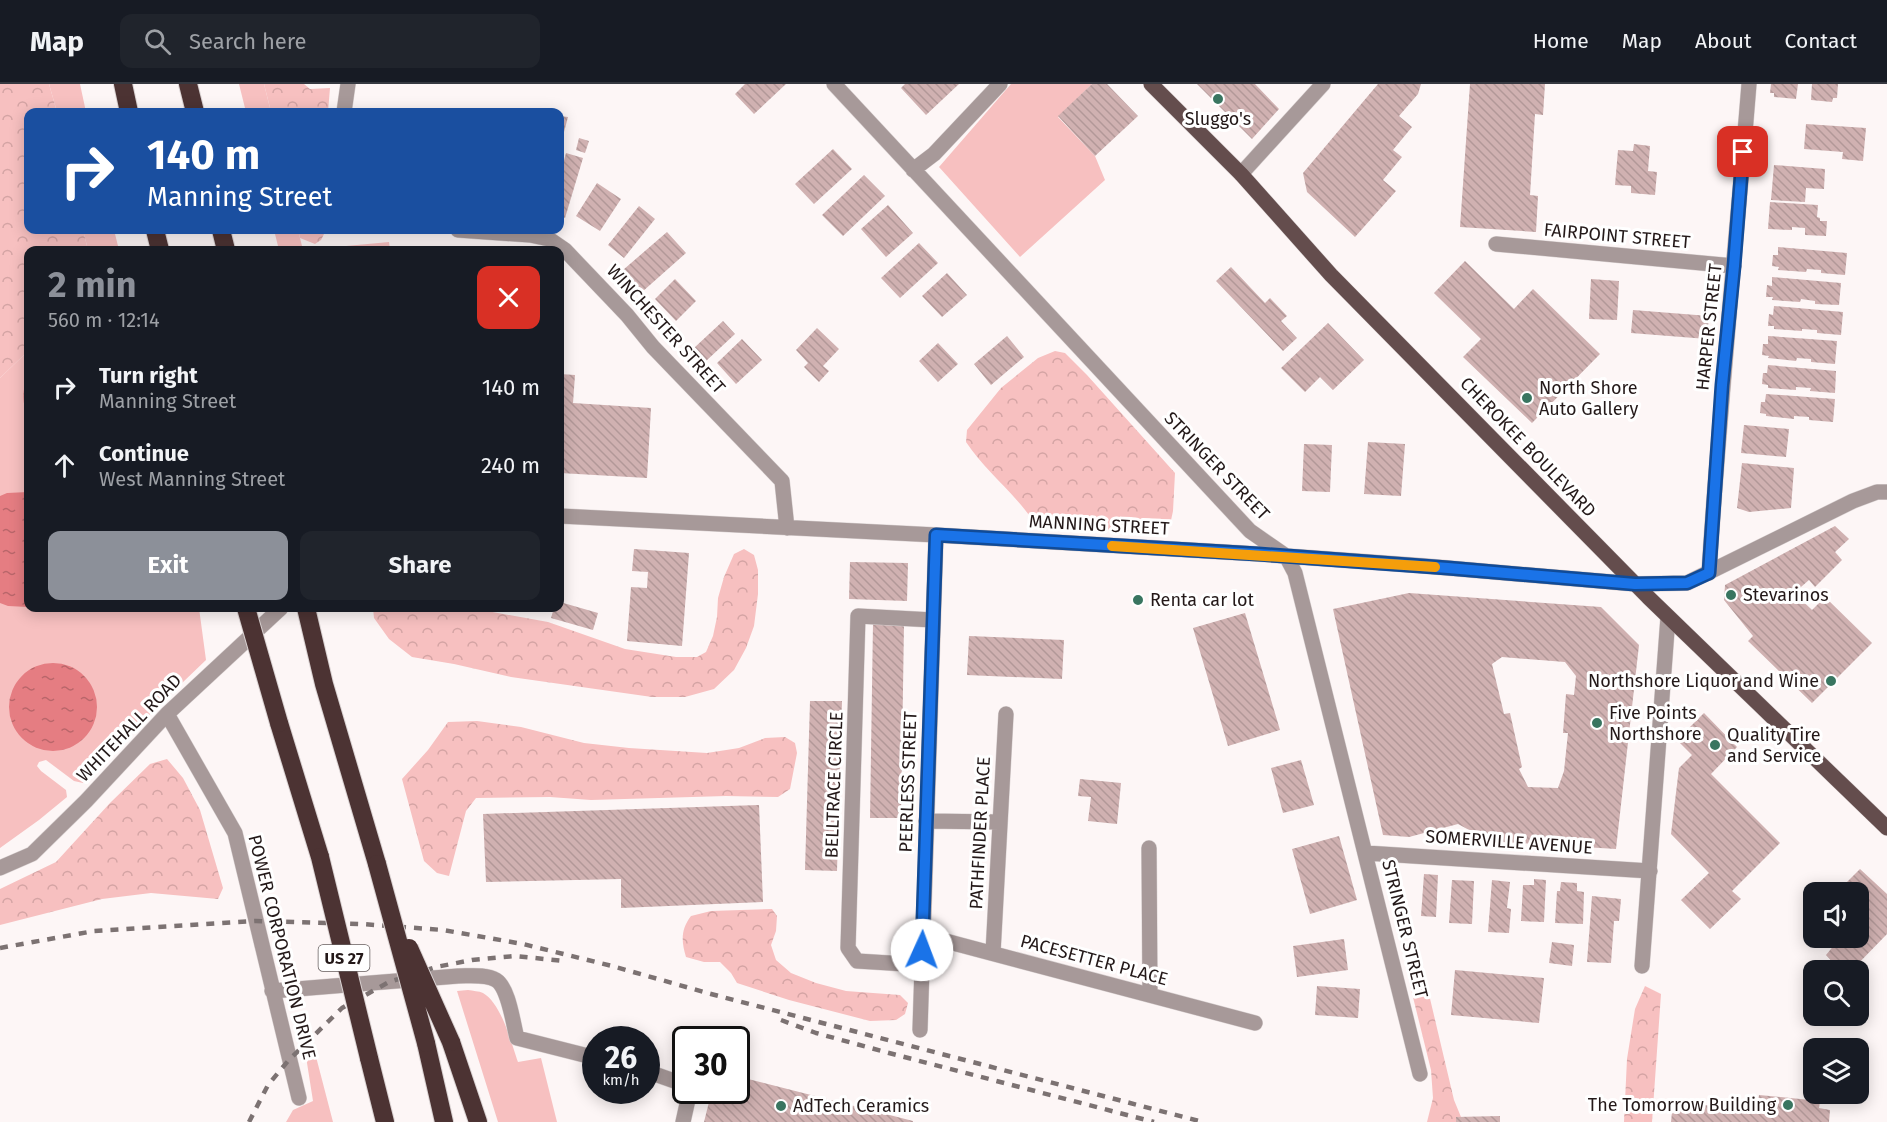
<!DOCTYPE html>
<html lang="en">
<head>
<meta charset="utf-8">
<style>
	:root { --surface:#171b24; --page:#20242c; --text:#f1f3f6; --muted:#9ea1a6; --line:#363941; --accent:#8c9099 }
	body { margin:0; font-family:"Fira Sans",sans-serif; background:var(--page); color:var(--text); height:100vh; display:flex; flex-direction:column; font-size:22px; white-space:nowrap }
	* { box-sizing:border-box; margin:0 }
	p { font-size:20px; color:var(--muted) }
	.icon { flex:none; width:33px; height:33px; fill:none; stroke:currentColor; stroke-width:2; stroke-linecap:round; stroke-linejoin:round }
	.map { position:relative; flex:1; overflow:hidden }
	.side { position:absolute; left:24px; top:162px; width:540px; height:366px; display:flex; flex-direction:column; background:var(--surface); border-radius:12px; box-shadow:0 3px 15px #0003 }
	.side>* { flex:none }
	.top-card { position:absolute; left:24px; top:24px; width:540px; height:126px; border-radius:12px; box-shadow:0 3px 15px #0003; background:#1a4fa0; color:#fff; overflow:hidden }
	.fabs { position:absolute; left:1803px; top:798px; display:grid; gap:12px }
	.fabs a { display:grid; place-items:center; width:66px; height:66px; border-radius:12px; background:var(--surface); box-shadow:0 3px 15px #0003; font-size:30px }
	.speed { position:absolute; left:582px; top:942px; display:flex; gap:12px; font-size:30px; font-weight:700; text-align:center }
	.speed>* { display:grid; place-content:center; width:78px; height:78px; border-radius:50%; background:var(--surface); box-shadow:0 3px 15px #0003; line-height:1 }
	.speed small { font-size:15px; font-weight:400 }
	.speed .limit { border:3px solid #111; border-radius:9px; background:#fff; color:#111 }
	.pin { position:absolute; display:grid; place-items:center; width:51px; height:51px; color:#fff; margin:-26px; border-radius:12px; box-shadow:0 3px 9px #0006 }
	.me { position:absolute; width:66px; margin:-33px; rotate:2deg; stroke-linejoin:round; filter:drop-shadow(0 0 4px #0008) }
	.turn { display:flex; align-items:center; gap:21px; height:126px; padding:0 24px; font-size:27px }
	.turn .icon { width:78px; height:78px; stroke-width:2.5 }
	.turn b { display:block; font-size:42px; line-height:51px }
	.round { display:grid; place-items:center; flex:none; width:63px; height:63px; border-radius:12px; background:var(--page) }
	.overview { display:flex; align-items:center; justify-content:space-between; height:102px; padding:0 24px }
	h1 { font-size:36px; font-weight:700; line-height:45px; color:var(--accent) }
	.primary-button { display:flex; gap:12px; margin-top:auto; padding:12px 24px }
	.primary-button a { flex:1; height:69px; border-radius:12px; background:var(--accent); color:#fff; font-size:24px; font-weight:700; line-height:69px; text-align:center }
	.primary-button a+a { background:var(--page); color:var(--text) }
	ul { padding:0; list-style:none }
	li { display:flex; align-items:center; gap:18px; height:78px; padding:0 24px }
	li div { flex:1 }
	li b { display:block; font-size:22px }
	li em { font-style:normal }
	header { display:flex; align-items:center; gap:36px; box-sizing:border-box; height:84px; padding:0 30px; background:var(--surface); border-bottom:2px solid var(--line) }
	header strong { font-size:28px }
	nav { display:flex; gap:33px; margin-inline-start:auto; font-size:21px }
	.search { width:420px; height:54px; background:var(--page); display:flex; align-items:center; gap:15px; box-sizing:border-box; padding:0 21px; border-radius:12px; color:var(--muted); font-size:22px }
	.map>svg:first-child { display:block }
</style>
</head>
<body>
<header>
<strong>Map</strong>
<div class="search"><svg class="icon" aria-label="search" viewBox="0 0 24 24"><circle cx="10" cy="10" r="6"/><path d="M15 15l6 6"/></svg>Search here</div>
<nav><a>Home</a><a>Map</a><a>About</a><a>Contact</a></nav>
</header>
<div class="map">
<svg width="1887" height="1038" viewBox="0 0 1887 1038">
	<defs>
		<pattern id="forest-crowns" width="20" height="18" patternUnits="userSpaceOnUse" patternTransform="scale(1.5)"><rect width="20" height="18" fill="#f7c0c0"/><path d="M2 6a3 3 0 1 1 6 0M12 15a3 3 0 1 1 6 0" fill="none" stroke="#d4a4a4"/></pattern>
		<pattern id="water-ripples" width="26" height="14" patternUnits="userSpaceOnUse" patternTransform="scale(1.5)"><rect width="26" height="14" fill="#e57d82"/><path d="M2 4q2-2 4 0t4 0M15 11q2-2 4 0t4 0" fill="none" stroke="#b9666a"/></pattern>
		<pattern id="building-back-hatch" width="6" height="6" patternUnits="userSpaceOnUse" patternTransform="scale(1.5)"><rect width="6" height="6" fill="#d0b1b1"/><path d="M-1 5l2 2M0 0l6 6M5-1l2 2" fill="none" stroke="#b29898"/></pattern>
	</defs>
	<rect width="100%" height="100%" fill="#fdf6f6"/>
	<path fill="#f7c0c0" d="M49,0H80L86,28H57Z
		M239,0H264L271,28H246Z
		M1011,0H1092L1058,33L1095,72L1105,96L1020,173L939,83Z
		M83,146H114L119,166H88Z
		M274,146H298L303,166L389,158L390,166H279Z
		M28,267V524H199L206,576L157,623L83,699L74,697L46,676L39,678L37,682L41,687L66,706L67,713L39,736L0,764V294Z
		M468,906C473,907 479,907 483,909C502,920 511,959 518,978L541,974L557,1038H498L457,907Z
		M314,965L333,1038H286L293,1026L313,1017L307,979V974Z"/>
	<path fill="url(#forest-crowns)" d="M0,0H49L57,28H28V146H83L88,166H28V267L0,294Z
		M264,0H304L310,5L330,4L328,28H271Z
		M298,146H326L321,156L315,160L300,154Z
		M1055,267L1065,269L1087,291L1175,389L1173,427L1170,441L1159,449L1036,441C1016,410 986,388 966,358L967,346L1001,304L1038,274Z
		M744,465L754,471L758,486V510L754,542L746,564L734,586L714,605L685,613H652L511,593L454,580L412,573L389,555L374,534L373,524H484L487,527L548,538L625,565L676,573H697L706,568L713,552L717,533L718,514L724,493L734,470Z
		M477,637L521,643L584,659L629,664L707,669L739,664L765,654L785,653L795,659L797,669L790,705L778,713L726,712L591,716L550,713L476,714L466,727L449,792L437,789L424,777L402,695L428,666L448,638Z
		M167,675L183,694L200,726L223,804L218,815L151,809L102,815L0,841V805L56,778L110,719L150,680Z
		M772,825L777,832L776,847L771,861L776,876L791,889L816,899L846,907L900,911L908,919L905,930L896,936L870,937L789,916L737,899L731,889L720,878H704L686,873C681,857 681,845 691,832L711,827Z
		M1415,880L1419,881L1423,885L1454,1016L1461,1033L1456,1038H1427L1433,1014L1431,986L1408,893L1407,884L1410,881Z
		M1645,902L1661,910L1652,1038H1624L1627,975L1635,925Z"/>
	<path fill="url(#water-ripples)" d="M28,291V333C22,321 22,304 28,291Z
		M28,408V523L8,522L0,519V412L7,409Z
		M9 623a44 44 0 1 1 88 0a44 44 0 1 1-88 0Z"/>
	<path fill="url(#building-back-hatch)" fill-rule="evenodd" d="M745,0H786L754,30L735,10Z
		M905,0H959L926,31L901,4Z
		M1092,0H1107L1138,32L1095,72L1058,32Z
		M1197,0H1255L1279,25L1252,55Z
		M1378,0H1421L1418,10L1399,32L1412,43L1393,66L1402,73L1383,96L1396,107L1355,153L1307,108L1303,89Z
		M1470,0H1545L1543,31L1535,30L1530,111L1538,112L1536,148L1460,143Z
		M1771,0H1798L1796,15L1774,13V9H1770Z
		M1812,0H1838L1837,14H1833L1832,18L1811,16Z
		M560,32L568,33L560,63Z
		M1806,40L1866,44L1863,77L1842,75L1843,68L1804,65Z
		M579,54L589,57L585,69L576,66Z
		M1634,60L1650,62L1648,87L1657,88L1655,111L1631,109V102L1615,101L1618,66L1633,67Z
		M833,65L852,85L814,120L795,100Z
		M566,69L583,74L565,134L560,132V91Z
		M1774,81L1825,85L1824,105L1806,104L1805,118L1771,116Z
		M864,91L885,112L843,152L822,131Z
		M597,99L621,115L600,147L576,132Z
		M1770,118L1818,121L1817,133L1820,134V137H1827L1826,152L1805,151V144L1792,143V146L1768,145Z
		M888,121L913,149L886,173L861,145Z
		M639,122L655,135L624,174L608,161Z
		M667,148L686,169L642,208L623,186Z
		M919,159L938,179L900,214L881,194Z
		M1778,163L1847,169L1845,191L1821,189V186L1807,185L1806,188L1778,186L1779,183L1772,182L1773,171H1778Z
		M1465,177L1514,225L1533,205L1600,270L1532,339L1463,273L1481,255L1434,209Z
		M1231,183L1265,219L1270,214L1287,232L1281,237L1297,254L1283,267L1216,197Z
		M947,189L967,211L942,233L922,212Z
		M1772,193L1841,199L1839,221L1815,220V217L1801,215L1800,218L1772,216L1773,213H1766L1767,201L1772,202Z
		M675,195L696,217L676,237L655,215Z
		M1591,195L1619,197L1617,236L1589,235Z
		M1774,222L1843,228L1841,251L1817,249V246L1802,245V247L1774,245V242H1768L1769,230L1773,231Z
		M1633,226L1709,232L1707,255L1631,249Z
		M723,237L735,250L706,277L694,264Z
		M1328,239L1364,276L1333,306L1320,293L1305,308L1281,284Z
		M817,244L839,265L823,282L829,287L819,298L804,283L808,279L796,266Z
		M1007,252L1024,273L991,301L974,280Z
		M1768,252L1837,257L1835,280L1811,278V275L1797,274L1796,277L1768,274L1769,272L1762,271L1763,260H1768Z
		M742,255L762,276L736,300L717,279Z
		M938,259L958,280L938,298L919,277Z
		M1768,281L1836,287L1835,309L1810,307L1811,304L1796,303V306L1768,304V301L1762,300L1763,289H1767Z
		M560,290L575,291L573,319L651,324L647,394L560,389Z
		M1766,310L1835,315L1833,338L1809,336V333L1794,332V335L1766,332V330L1760,329L1761,318H1765Z
		M1744,341L1789,345L1786,373L1741,369Z
		M1368,358L1405,360L1401,412L1364,410Z
		M1304,360L1332,361L1330,408L1302,407Z
		M1742,379L1794,384L1791,424L1749,428L1737,424Z
		M1835,442L1849,455L1835,468L1842,476L1815,503L1809,496L1794,509L1812,526L1825,513L1872,559L1812,619L1748,557L1753,552L1724,516L1725,501Z
		M634,465L689,469L682,562L627,557L631,503L647,504L648,488L632,487Z
		M850,478L908,479L907,517L849,515Z
		M1409,509L1601,523L1639,561L1616,765L1472,756L1471,747L1458,740L1409,753L1383,751L1333,525ZM1502,573L1565,578L1576,592L1574,611L1566,610L1563,649H1568L1564,687L1558,704L1528,703L1519,685L1522,683L1510,629L1504,630L1492,580Z
		M560,518L598,529L593,546L551,534L554,524H560Z
		M1245,529L1280,646L1228,662L1193,544Z
		M873,539L904,540L901,734H870Z
		M969,552L1064,556L1062,595L967,591Z
		M810,617H842L837,787L805,786Z
		M1704,629L1737,663L1711,690L1780,759L1732,807L1741,815L1710,845L1681,816L1709,789L1671,750L1679,684L1692,671L1677,656Z
		M1301,676L1314,721L1283,729L1271,684Z
		M1080,695L1121,699L1117,740L1088,737L1091,713L1078,712Z
		M759,721L763,818L621,824V795L486,798L483,730Z
		M1339,752L1357,816L1310,830L1292,765Z
		M1860,785L1887,810V850L1852,886H1840L1826,871L1840,854H1858V808H1837Z
		M1424,790L1438,791L1436,833L1421,832Z
		M1534,795L1546,796L1544,838L1521,837L1523,801H1534Z
		M1452,796L1474,797L1472,840L1449,839Z
		M1492,796L1510,798L1507,824L1511,825L1509,849L1488,848Z
		M1561,798L1577,799V807L1584,808L1583,840L1555,839L1557,807H1560Z
		M1592,812L1621,815L1619,837H1614L1611,879L1587,878Z
		M1344,855L1348,886L1297,893L1293,862Z
		M1552,858L1574,861L1572,882L1549,879Z
		M1455,886L1544,894L1539,939L1451,931Z
		M1317,902L1360,905L1358,934L1315,931Z
		M736,992L913,1037V1038H704L712,1006H736Z
		M1759,1011L1820,1017L1819,1024L1830,1026L1829,1038H1671L1673,1018L1757,1026Z
		M1500,1032V1038H1456V1033Z"/>
	<g fill="none" stroke-linecap="round" stroke-linejoin="round">
		<g stroke="#dad3d3" stroke-width="16">
			<path id="minor" d="M834,0L1250,447L1286,472L1295,489L1420,990
				M344,28L348,0
				M913,86L934,70L1000,0
				M1241,90L1323,0
				M458,146L530,151L549,155L565,166L627,231L653,263L782,397L787,444
				M1496,160L1734,182
				M560,432L936,451L1258,470L1425,482L1635,500L1687,499L1853,417L1877,408H1887
				M1709,489C1719,326 1736,163 1749,0
				M167,630L235,749L299,1014
				M926,737L1000,738
				M1149,764L1150,911
				M1366,769L1650,787
				M0,784L32,770L86,717L167,630L281,524
				M923,851L1255,939
				M993,869L1006,630
				M922,881L857,877L848,864L858,532L933,536
				M1642,882L1668,533
				M272,907L458,892C470,892 486,890 496,896C509,904 513,940 517,954L596,974
				M920,946L936,451
				M646,987L680,999L686,1006
				M683,1038L689,1011L686,1006"/>
		</g>
		<g stroke="#dad3d3" stroke-width="16">
			<path id="major" d="M1151,0L1241,90L1331,191L1648,513L1887,744"/>
		</g>
		<g stroke="#dad3d3" stroke-width="20">
			<path id="highway" d="M123,0L129,28
				M188,0L195,28
				M155,146L160,166
				M221,146L226,166
				M306,524L324,600L377,780
				M279,639L320,773
				M451,958L478,1038
				M426,959L444,1038
				M369,974L385,1038"/>
		</g>
		<use href="#minor" stroke="#a79999" stroke-width="15"/>
		<use href="#major" stroke="#644d4d" stroke-width="15"/>
		<use href="#highway" stroke="#4c3333" stroke-width="18"/>
		<path stroke="#7c7272" stroke-width="4.5" stroke-dasharray="8 8" stroke-linecap="butt" d="M0,864L94,847L256,837L362,840L443,846L523,860L612,882L711,910L1203,1038
			M781,936L816,949L889,969L1154,1038
			M249,1038L268,1001L288,977L342,924L389,898L436,883L472,876L515,872L564,877"/>
		<g stroke="#dad3d3" stroke-width="20" stroke-linecap="butt">
			<path id="highway-bridge" d="M246,524L279,639
				M320,773L369,974
				M377,780L426,959
				M409,864L451,958"/>
		</g>
		<use href="#highway-bridge" stroke="#4c3333" stroke-width="18"/>
	</g>
	<g fill="none" stroke-linecap="round" stroke-linejoin="round">
		<g stroke="#114b97" stroke-width="15">
			<path id="route" d="M922,866L936,451L1258,470L1448,484L1635,500L1687,499L1709,489L1722,301L1734,182L1743,68"/>
		</g>
		<use href="#route" stroke="#1a73e8" stroke-width="10"/>
		<path stroke="#f59e0b" stroke-width="10" d="M1112,462L1435,483"/>
	</g>
	<g fill="#397560" stroke="#fff" stroke-width="2">
		<circle cx="1218" cy="15" r="6"/>
		<circle cx="1527" cy="314" r="6"/>
		<circle cx="1731" cy="511" r="6"/>
		<circle cx="1138" cy="516" r="6"/>
		<circle cx="1831" cy="597" r="6"/>
		<circle cx="1597" cy="639" r="6"/>
		<circle cx="1715" cy="661" r="6"/>
		<circle cx="1788" cy="1021" r="6"/>
		<circle cx="781" cy="1022" r="6"/>
	</g>
	<g text-anchor="middle" dominant-baseline="central" stroke-width="6" stroke-linejoin="round" paint-order="stroke">
		<rect fill="#fff" stroke="#665e5e" stroke-width="1.5" x="318.5" y="861" width="51" height="26" rx="4.5"/>
		<g font-size="16" font-weight="bold" fill="#241919">
			<text x="344" y="874">US 27</text>
		</g>
		<g font-size="18" fill="#241919" stroke="#fff" text-anchor="start">
			<text x="1218" y="35" text-anchor="middle">Sluggo's</text>
			<text x="1539" y="304">North Shore<tspan x="1539" dy="21">Auto Gallery</tspan></text>
			<text x="1743" y="511">Stevarinos</text>
			<text x="1150" y="516">Renta car lot</text>
			<text x="1819" y="597" text-anchor="end">Northshore Liquor and Wine</text>
			<text x="1609" y="629">Five Points<tspan x="1609" dy="21">Northshore</tspan></text>
			<text x="1727" y="651">Quality Tire<tspan x="1727" dy="21">and Service</tspan></text>
			<text x="1776" y="1021" text-anchor="end">The Tomorrow Building</text>
			<text x="793" y="1022">AdTech Ceramics</text>
		</g>
		<g font-size="18" fill="#241919" stroke="#fff">
			<text transform="translate(1617 152) rotate(5)">FAIRPOINT STREET</text>
			<text transform="translate(1709 243) rotate(-84)">HARPER STREET</text>
			<text transform="translate(666 245) rotate(48)">WINCHESTER STREET</text>
			<text transform="translate(1528 363) rotate(46)">CHEROKEE BOULEVARD</text>
			<text transform="translate(1217 382) rotate(46)">STRINGER STREET</text>
			<text transform="translate(1099 441) rotate(3)">MANNING STREET</text>
			<text transform="translate(129 644) rotate(-46)">WHITEHALL ROAD</text>
			<text transform="translate(908 698) rotate(-88)">PEERLESS STREET</text>
			<text transform="translate(834 701) rotate(-88)">BELLTRACE CIRCLE</text>
			<text transform="translate(980 749) rotate(-87)">PATHFINDER PLACE</text>
			<text transform="translate(1509 758) rotate(4)">SOMERVILLE AVENUE</text>
			<text transform="translate(1405 845) rotate(76)">STRINGER STREET</text>
			<text transform="translate(282 863) rotate(76)">POWER CORPORATION DRIVE</text>
			<text transform="translate(1094 876) rotate(15)">PACESETTER PLACE</text>
		</g>
	</g>
</svg>
<div class="fabs">
<a><svg class="icon" aria-label="sound" viewBox="0 0 24 24"><path d="M4 9h4l5-4v14l-5-4H4zM17 9q2 3 0 6"/></svg></a>
<a><svg class="icon" aria-label="search" viewBox="0 0 24 24"><circle cx="10" cy="10" r="6"/><path d="M15 15l6 6"/></svg></a>
<a><svg class="icon" aria-label="layers" viewBox="0 0 24 24"><path d="M12 4l9 5-9 5-9-5zM3 14l9 5 9-5"/></svg></a>
</div>
<div class="speed"><div>26<small>km/h</small></div><div class="limit">30</div></div>
<div class="pin" style="left:1743px;top:68px;background:#d93025"><svg class="icon" aria-label="arrive" viewBox="0 0 24 24"><path d="M6 21V4h12l-3 4 3 4H6"/></svg></div>
<svg class="me" style="left:922px;top:866px" viewBox="-20 -20 40 40"><circle r="19" fill="#fff"/><path d="M0-13L10 11 0 6-10 11z" fill="#1a73e8"/></svg>
<div class="top-card">
<div class="turn"><svg class="icon" aria-label="right" viewBox="0 0 24 24"><path d="M7 20v-9h11M14 6l5 5-5 5"/></svg><div><b>140 m</b>Manning Street</div></div>
</div>
<section class="side">
<div class="overview"><div><h1>2 min</h1><p>560 m · 12:14</p></div><a class="round" style="background:#d93025;color:#fff"><svg class="icon" aria-label="close" viewBox="0 0 24 24"><path d="M6 6l12 12M18 6L6 18"/></svg></a></div>
<ul>
<li><svg class="icon" aria-label="right" viewBox="0 0 24 24"><path d="M7 20v-9h11M14 6l5 5-5 5"/></svg><div><b>Turn right</b><p>Manning Street</p></div><em>140 m</em></li>
<li><svg class="icon" aria-label="ahead" viewBox="0 0 24 24"><path d="M12 20V5M6 11l6-6 6 6"/></svg><div><b>Continue</b><p>West Manning Street</p></div><em>240 m</em></li>
</ul>
<div class="primary-button"><a>Exit</a><a>Share</a></div>
</section>
</div>
</body>
</html>
